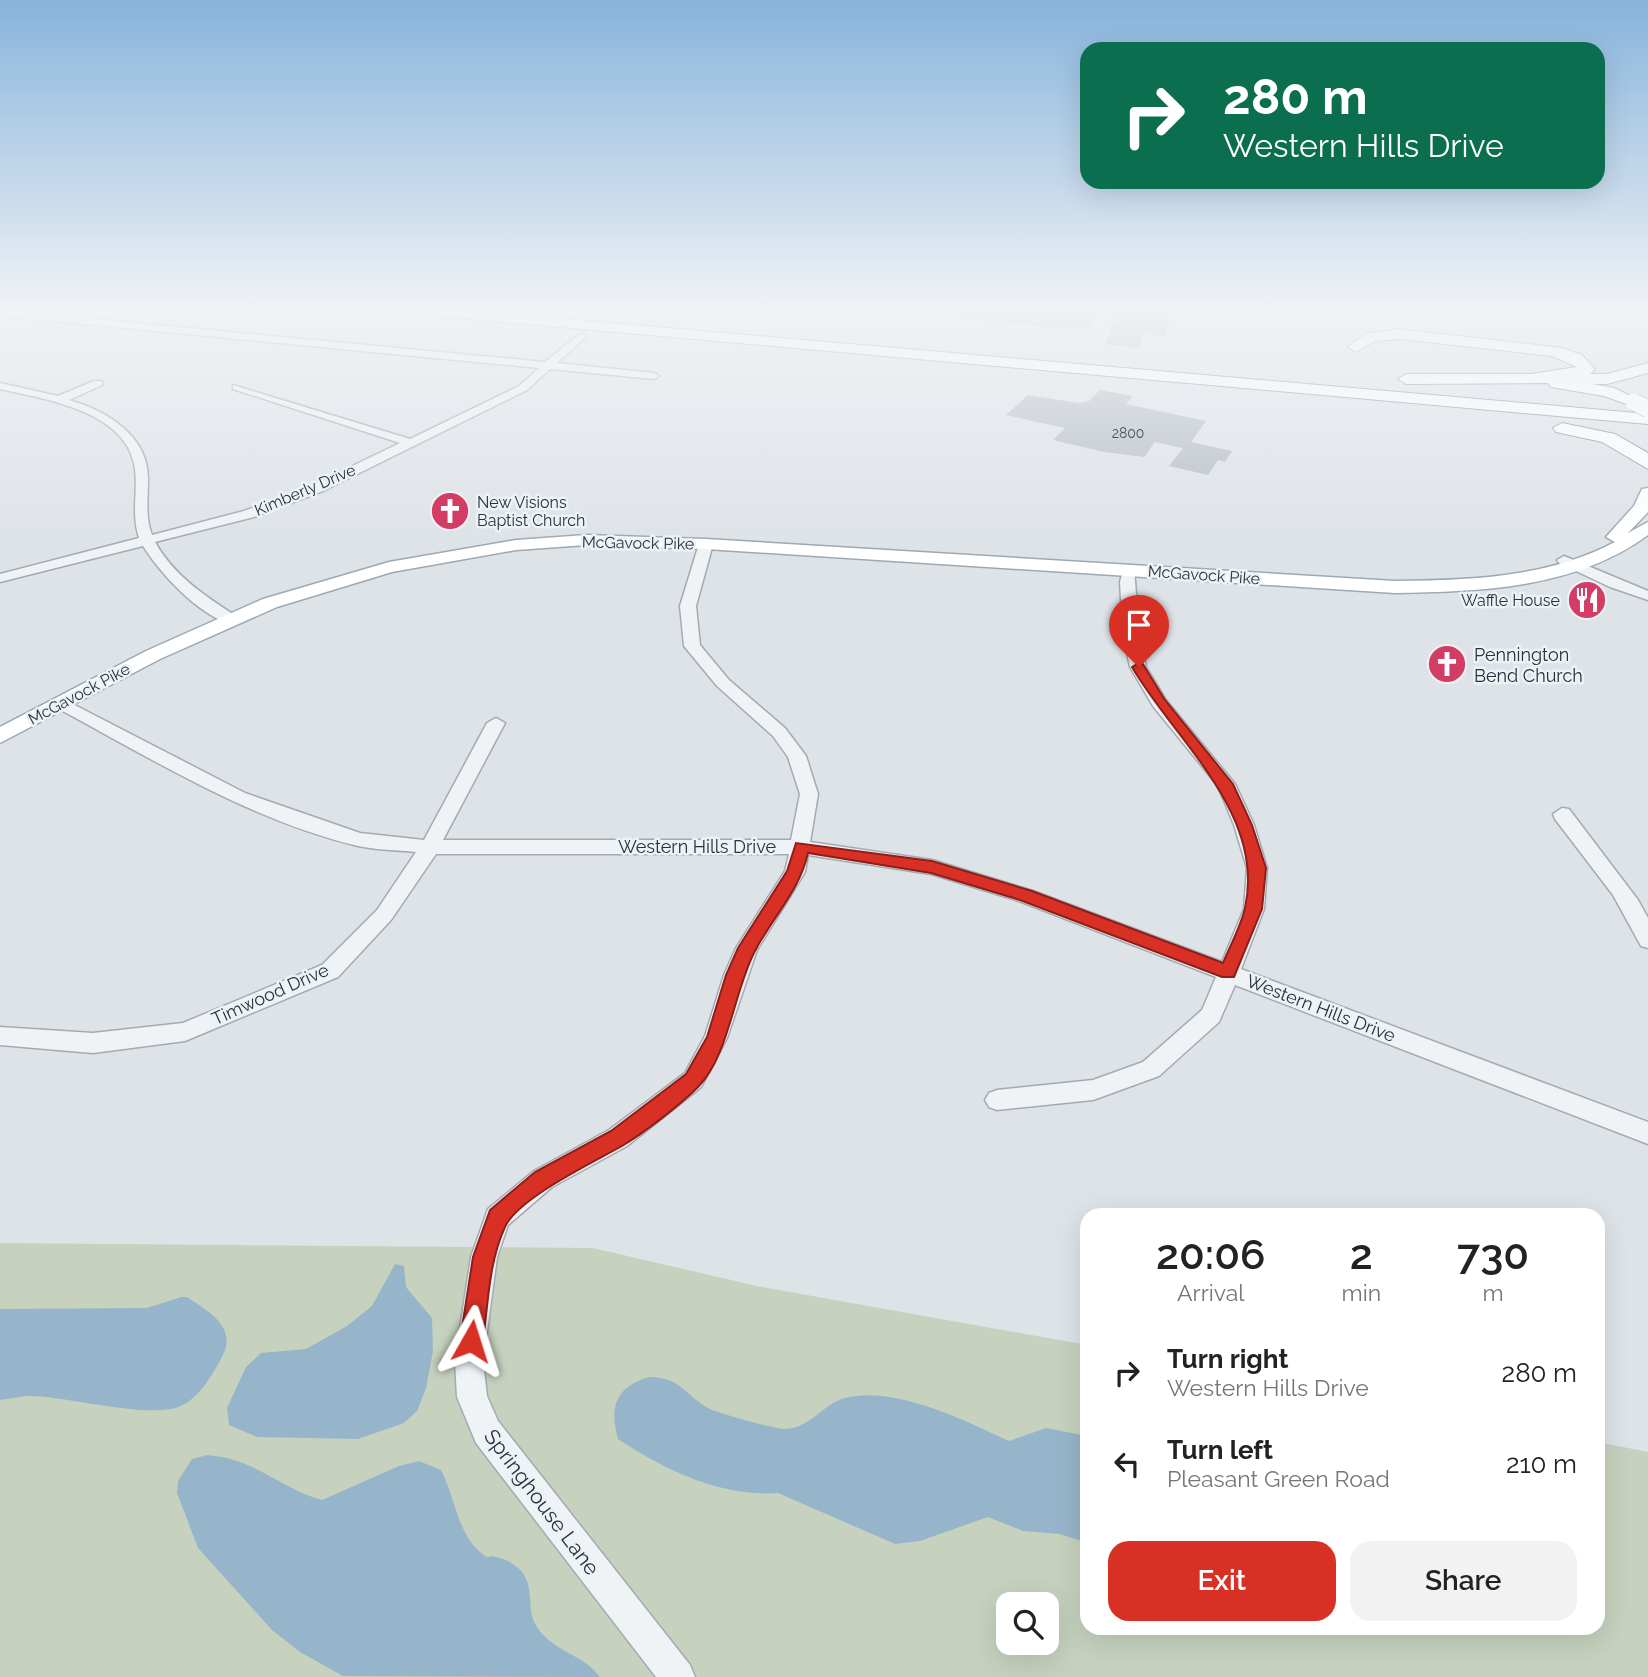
<!DOCTYPE html>
<html lang="en">
<head>
<meta charset="utf-8">
<style>
	:root { --surface:#fff; --page:#f2f2f2; --text:#222; --muted:#767676; --accent:#d93025 }
	body { margin:0; font-family:Raleway,sans-serif; background:var(--page); color:var(--text); height:100vh; display:flex; flex-direction:column; font-size:26px; white-space:nowrap }
	* { box-sizing:border-box; margin:0 }
	p { font-size:23px; color:var(--muted) }
	.icon { flex:none; width:38px; height:38px; fill:none; stroke:currentColor; stroke-width:2; stroke-linecap:round; stroke-linejoin:round }
	.map { position:relative; flex:1; overflow:hidden }
	.side { position:absolute; left:1080px; top:1208px; width:525px; height:427px; display:flex; flex-direction:column; background:var(--surface); border-radius:21px; box-shadow:0 7px 28px #0002 }
	.side>* { flex:none }
	.top-card { position:absolute; left:1080px; top:42px; width:525px; height:147px; border-radius:21px; box-shadow:0 7px 28px #0002; background:#0b6e4f; color:#fff; overflow:hidden }
	.controls { position:absolute; left:996px; top:1592px; display:grid; gap:14px }
	.controls a { display:grid; place-items:center; width:63px; height:63px; border-radius:14px; background:var(--surface); box-shadow:0 7px 28px #0002; font-size:35px }
	.pin { position:absolute; display:grid; place-items:center; width:60px; height:60px; color:#fff; margin:-72px -30px; border-radius:50% 50% 50% 0; rotate:-45deg; box-shadow:0 0 7px #0007 }
	.pin .icon { rotate:45deg }
	.me { position:absolute; width:77px; margin:-38px; rotate:6deg; stroke-linejoin:round; filter:drop-shadow(0 0 5px #0008) }
	.turn { display:flex; align-items:center; gap:24px; height:147px; padding:0 28px; font-size:32px }
	.turn .icon { width:91px; height:91px; stroke-width:2.5 }
	.turn b { display:block; font-size:49px; line-height:60px }
	.eta { display:flex; justify-content:space-evenly; align-items:center; height:119px; text-align:center }
	.eta b { font-size:42px; font-weight:600; line-height:49px }
	.action { display:flex; gap:14px; margin-top:auto; padding:14px 28px }
	.action a { flex:1; height:80px; border-radius:21px; background:var(--accent); color:#fff; font-size:28px; font-weight:600; line-height:80px; text-align:center }
	.action a+a { background:var(--page); color:var(--text) }
	ul { padding:0; list-style:none }
	li { display:flex; align-items:center; gap:21px; height:91px; padding:0 28px }
	li div { flex:1 }
	li b { display:block; font-size:26px }
	li em { font-style:normal }
	.map>svg:first-child { display:block }
</style>
</head>
<body>
<div class="map">
<svg width="1648" height="1677" viewBox="0 0 1648 1677">
	<rect width="100%" height="100%" fill="#dee3e8"/>
	<path fill="#c6d2be" fill-rule="evenodd" d="M0,1243L593,1248L757,1286L1087,1345V1628H1598V1442L1648,1452V1677H0ZM1008,1605H1046V1643H1008Z"/>
	<path fill="#97b5ca" d="M395,1264L404,1266L406,1287L432,1318L433,1351L426,1388L417,1411L404,1423L358,1439L257,1437L229,1425L227,1408L246,1367L261,1353L306,1349L347,1326L372,1306Z
		M181,1297H187C209,1312 238,1327 222,1357C213,1374 199,1398 181,1406C149,1420 63,1395 27,1396C18,1397 9,1399 0,1400V1309L147,1308Z
		M649,1377C680,1377 684,1394 708,1408C716,1413 776,1429 785,1429C811,1428 822,1404 845,1398C894,1385 966,1421 1009,1441L1046,1428L1087,1436V1543L1060,1534L1023,1531L988,1517L920,1541L895,1544L778,1493C720,1497 665,1470 618,1439C609,1406 616,1387 649,1377Z
		M207,1455C254,1458 280,1488 322,1500L399,1466L419,1461L441,1470C456,1499 458,1540 487,1557C494,1555 496,1557 503,1559C543,1575 522,1605 537,1627C553,1652 582,1653 600,1677L343,1676L300,1652L272,1630L198,1548L177,1493L178,1481L192,1459Z"/>
	<path fill="#b5bdc5" d="M926,307H1100L1091,327L1057,328L925,314Z
		M1117,307H1172L1166,337L1143,332L1139,348L1106,344Z
		M1100,390L1133,396L1126,404L1206,421L1191,442L1232,451L1225,462L1218,460L1208,475L1169,466L1183,448L1155,442L1144,457L1104,452L1053,440L1065,428L1006,415L1028,395L1079,403L1089,401Z"/>
	<g fill="none" stroke-linecap="round" stroke-linejoin="round">
		<g stroke="#a3aab2" stroke-width="3">
			<path id="minor" d="M0,310L545,362L581,333L586,336L585,338L557,363L654,373L659,376L654,379L550,369L527,390L323,491L254,517L155,542C173,575 205,596 236,616V622L231,624C198,615 160,573 143,546L0,582V574L139,538C131,514 138,493 135,469C128,411 45,399 0,389V383L58,396L94,381H102V385L69,400C107,411 149,436 148,480C148,499 145,517 152,535L244,511L313,485L400,443L233,389V385L410,439L519,386L539,368L0,316Z
				M706,540L713,544L696,606L700,645L729,680L785,728L806,756L818,794L810,842L932,860L1033,891L1222,962L1244,909L1247,868L1234,825L1218,786L1153,706L1130,667L1123,634L1120,582L1124,567H1134L1139,634L1146,667L1166,700L1235,784L1254,825L1267,868L1264,909L1241,969L1648,1122V1144L1235,985L1219,1022L1159,1076L1093,1100L997,1110L989,1107L985,1100L989,1093L997,1090L1093,1080L1143,1062L1202,1010L1216,977L1019,901L931,874L808,855L805,872L757,950L727,1038L701,1087L627,1146L552,1187L508,1225L497,1257L483,1361L487,1396L498,1421L690,1665L695,1677H656L476,1443L457,1397L455,1361L471,1257L488,1209L534,1171L609,1130L685,1073L705,1036L724,975L736,948L785,871L789,854H436L391,920L338,977L185,1041L93,1053L0,1045V1027L93,1033L183,1023L322,965L377,910L416,852C397,850 376,850 358,846C250,820 154,760 57,708L55,704L63,699L245,793L360,833L424,840L487,723L496,718L505,723L443,840H791L800,794L788,757L773,736L717,686L684,646L680,606L699,544Z
				M1564,556L1648,591V600L1610,587L1559,563L1557,560Z
				M1562,808L1569,809L1638,900L1648,918V948L1641,946L1613,895L1555,819L1553,814Z"/>
		</g>
		<g stroke="#9ca9b4" stroke-width="3">
			<path id="major" d="M1648,488V512L1628,533L1648,522V535C1574,589 1483,591 1395,593L706,549L586,545L516,550L392,572L277,607L160,659L0,743V727L146,651L263,599L389,562L516,540L586,535L706,539L1395,581C1471,580 1546,578 1615,542L1606,537L1634,506L1642,489Z"/>
		</g>
		<g stroke="#84929f" stroke-width="2">
			<path id="highway" d="M372,307H429L1648,414V424L379,311Z
				M1399,329L1562,348L1582,355L1595,369L1590,374H1607L1648,363V373L1607,384H1592L1614,388L1643,402L1634,407L1604,396L1551,387L1548,383L1406,384L1398,379L1406,374H1531L1577,367L1552,356L1399,339L1375,341L1356,352L1348,347L1365,334Z
				M1562,423L1615,434L1648,453V469L1602,442L1556,432L1553,428Z"/>
		</g>
		<use href="#minor" fill="#f0f3f6" fill-rule="evenodd"/>
		<use href="#major" fill="#fff" fill-rule="evenodd"/>
		<use href="#highway" fill="#fff" fill-rule="evenodd"/>
		<g stroke="#84929f" stroke-width="18" stroke-linecap="butt">
			<path id="highway-bridge" d="M1634,402L1648,409"/>
		</g>
		<use href="#highway-bridge" stroke="#fff" stroke-width="17"/>
	</g>
	<linearGradient id="sky" x2="0" y2="1"><stop stop-color="#87b4dc"/><stop offset="0.57" stop-color="#f0f2f5"/><stop offset="1" stop-color="#f0f2f5" stop-opacity="0"/></linearGradient>
	<rect width="1648" height="542" fill="url(#sky)"/>
	<path fill="#d93025" stroke="#8d1f18" stroke-width="2" d="M1139,663L1143,664L1165,700L1233,784L1252,825L1266,868L1262,909L1234,977H1222L1020,900L931,873L808,853C800,890 772,918 755,951C734,990 729,1056 698,1087C679,1106 645,1132 622,1146C594,1162 518,1198 505,1227C489,1261 488,1304 483,1341L480,1349L471,1353L463,1349L460,1341L473,1257L490,1210L535,1172L611,1131L686,1074L707,1037L726,975L738,948L787,871L796,843L932,861L1032,891L1223,963C1230,946 1241,926 1245,908C1266,813 1175,741 1132,667Z"/>
	<defs>
		<g id="church-disc" transform="scale(2.0125)"><circle r="9.5" fill="#d33c64" stroke="#edf2f6"/><path d="M-1.2-6h2.4v3.5h3.3v2.4h-3.3V6h-2.4V-.1h-3.3v-2.4h3.3Z" fill="#fff"/></g>
		<g id="restaurant-disc" transform="scale(2.0125)"><circle r="9.5" fill="#d33c64" stroke="#edf2f6"/><path d="M-5-6h1v4h1v-4h1v4h1v-4h1v5L-1.5 .5V6h-2V.5L-5-1ZM5-6V6H3V1.5H1.5Q1.5-4 5-6Z" fill="#fff"/></g>
	</defs>
	<g fill-rule="evenodd">
		<use href="#church-disc" x="450" y="511"/>
		<use href="#restaurant-disc" x="1587" y="600"/>
		<use href="#church-disc" x="1447" y="664"/>
	</g>
	<g text-anchor="middle" dominant-baseline="central" stroke-width="5" stroke-linejoin="round" paint-order="stroke">
		<g font-size="14" fill="#4a5560">
			<text x="1128" y="433">2800</text>
		</g>
		<g font-size="16" fill="#26323f" stroke="#edf2f6">
			<text transform="translate(305 490) rotate(-23)">Kimberly Drive</text>
			<text transform="translate(638 543) rotate(1)">McGavock Pike</text>
			<text transform="translate(1204 575) rotate(4)">McGavock Pike</text>
			<text transform="translate(79 694) rotate(-28)">McGavock Pike</text>
		</g>
		<g font-size="16" fill="#26323f" stroke="#edf2f6" text-anchor="start">
			<text x="477" y="502">New Visions<tspan x="477" dy="18">Baptist Church</tspan></text>
			<text x="1560" y="600" text-anchor="end">Waffle House</text>
		</g>
		<g font-size="18" fill="#26323f" stroke="#edf2f6" text-anchor="start">
			<text x="1474" y="654">Pennington<tspan x="1474" dy="21">Bend Church</tspan></text>
		</g>
		<g font-size="18" fill="#26323f" stroke="#edf2f6">
			<text x="697" y="846">Western Hills Drive</text>
			<text transform="translate(270 994) rotate(-24)">Timwood Drive</text>
			<text transform="translate(1321 1008) rotate(21)">Western Hills Drive</text>
		</g>
		<g font-size="21" fill="#26323f" stroke="#edf2f6">
			<text transform="translate(542 1502) rotate(53)">Springhouse Lane</text>
		</g>
	</g>
</svg>
<div class="controls">
<a><svg class="icon" aria-label="search" viewBox="0 0 24 24"><circle cx="10" cy="10" r="6"/><path d="M15 15l6 6"/></svg></a>
</div>
<div class="pin" style="left:1139px;top:667px;background:#d93025"><svg class="icon" aria-label="arrive" viewBox="0 0 24 24"><path d="M6 21V4h12l-3 4 3 4H6"/></svg></div>
<svg class="me" style="left:471px;top:1341px" viewBox="-20 -20 40 40"><path d="M0-17L14 15 0 8-14 15z" fill="#d93025" stroke="#fff" stroke-width="4"/></svg>
<div class="top-card">
<div class="turn"><svg class="icon" aria-label="right" viewBox="0 0 24 24"><path d="M7 20v-9h11M14 6l5 5-5 5"/></svg><div><b>280 m</b>Western Hills Drive</div></div>
</div>
<section class="side">
<div class="eta">
<div><b>20:06</b><p>Arrival</p></div>
<div><b>2</b><p>min</p></div>
<div><b>730</b><p>m</p></div>
</div>
<ul>
<li><svg class="icon" aria-label="right" viewBox="0 0 24 24"><path d="M7 20v-9h11M14 6l5 5-5 5"/></svg><div><b>Turn right</b><p>Western Hills Drive</p></div><em>280 m</em></li>
<li><svg class="icon" aria-label="left" viewBox="0 0 24 24"><path d="M17 20v-9H6M10 6l-5 5 5 5"/></svg><div><b>Turn left</b><p>Pleasant Green Road</p></div><em>210 m</em></li>
</ul>
<div class="action"><a>Exit</a><a>Share</a></div>
</section>
</div>
</body>
</html>
